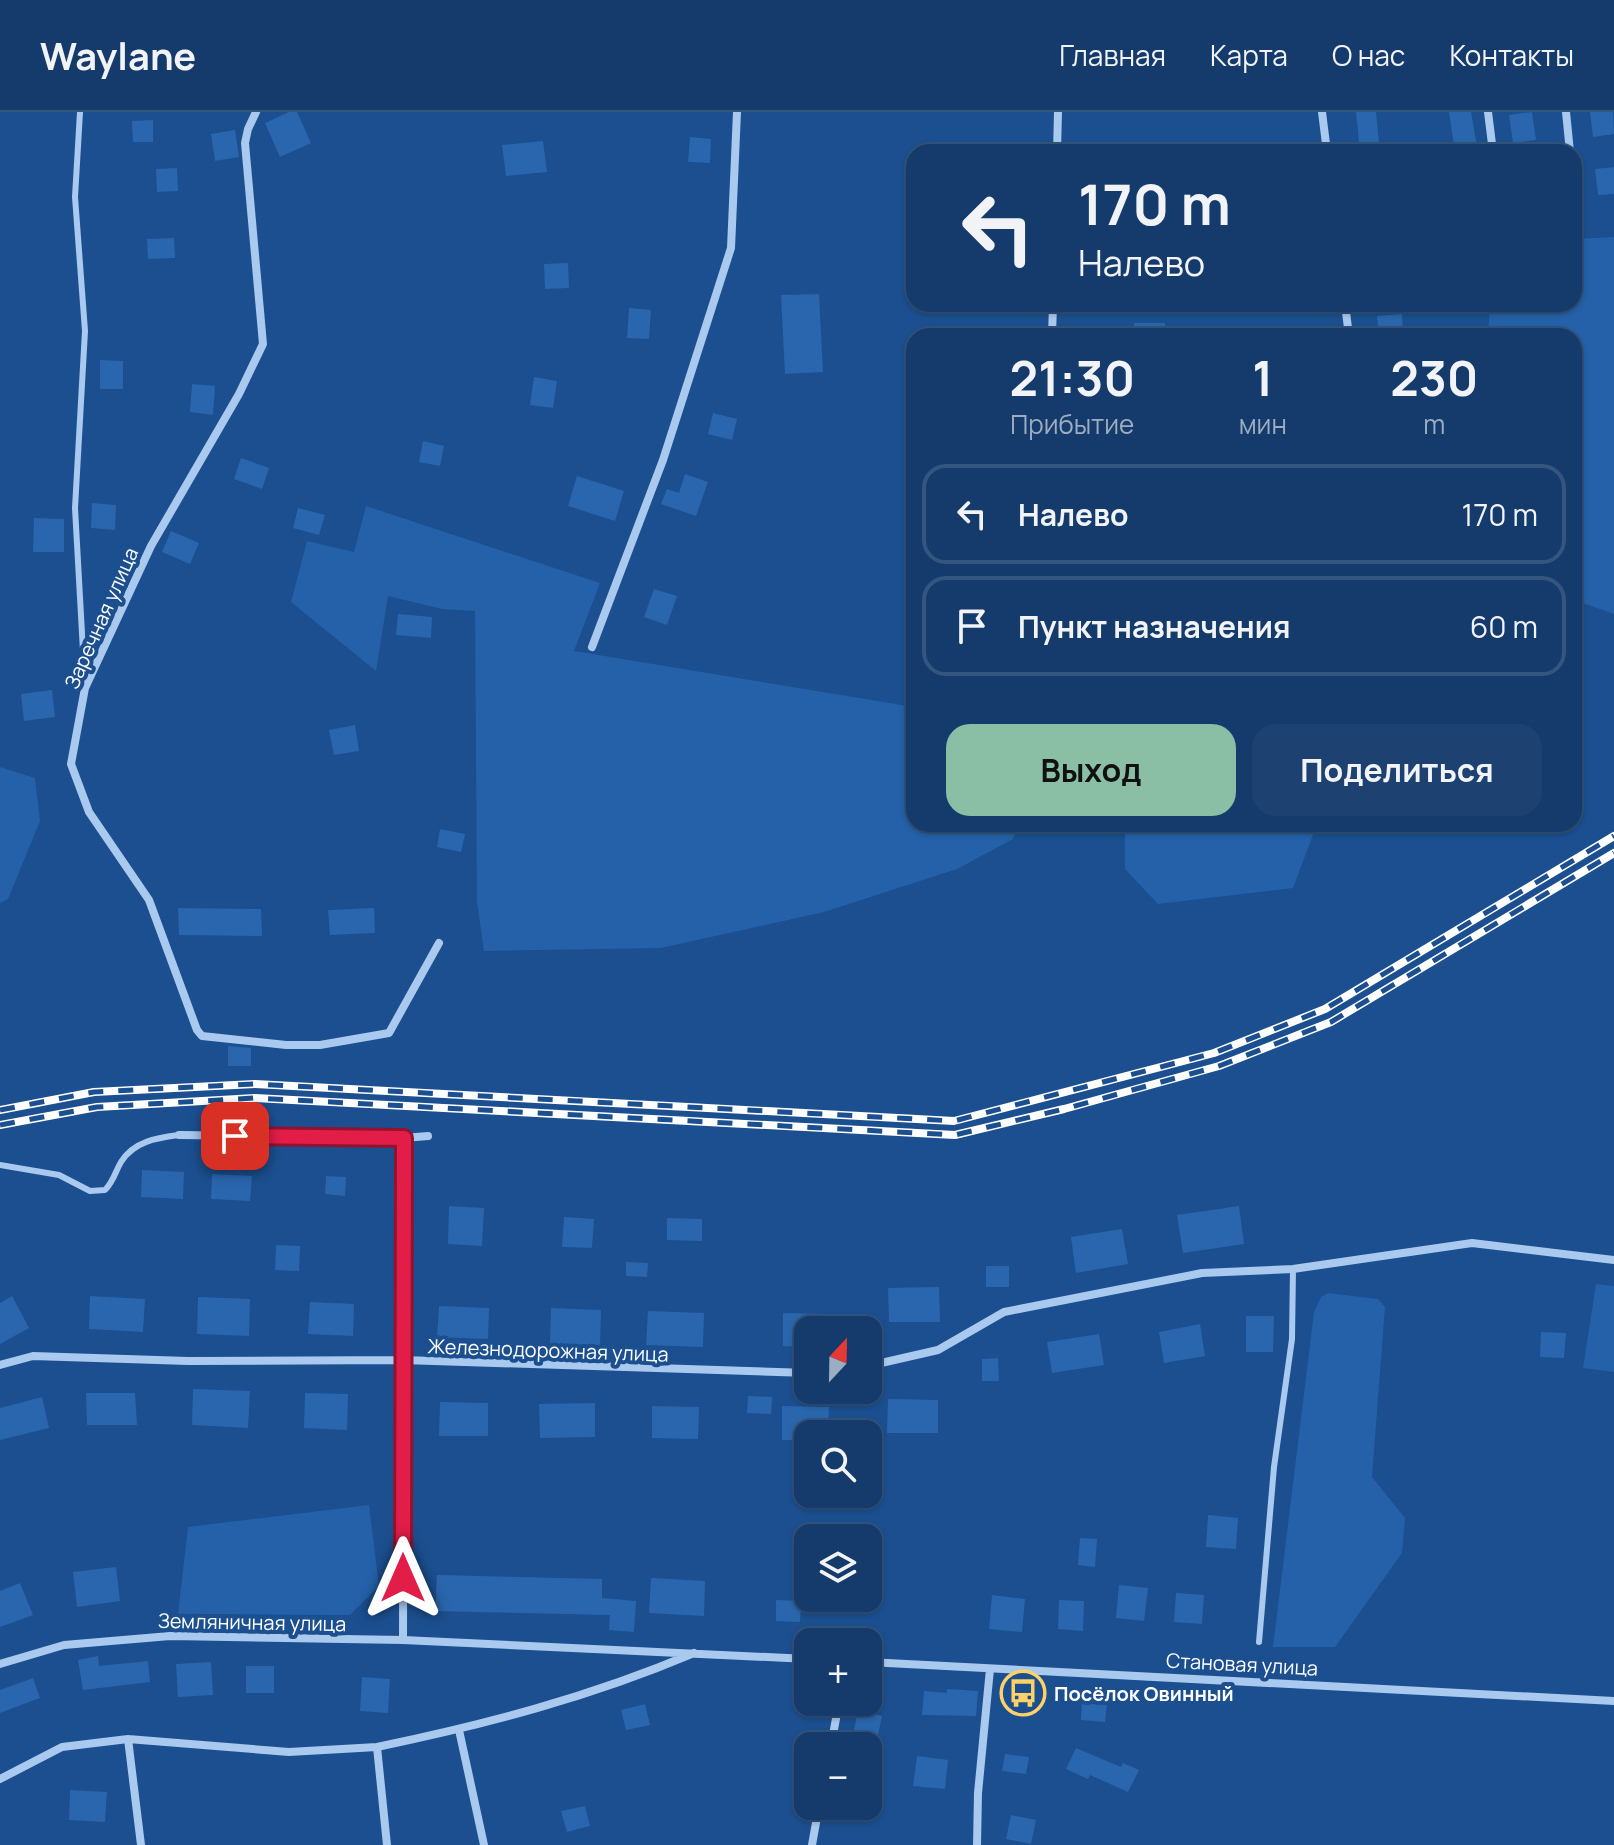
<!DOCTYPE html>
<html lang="ru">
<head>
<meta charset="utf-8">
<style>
	:root { --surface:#143b6b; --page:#1d4271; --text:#f1f3f6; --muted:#9dadc1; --line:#33557e; --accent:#8abfa5 }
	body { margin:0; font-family:Manrope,sans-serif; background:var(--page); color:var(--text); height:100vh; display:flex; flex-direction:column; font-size:30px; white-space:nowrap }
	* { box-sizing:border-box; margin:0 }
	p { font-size:26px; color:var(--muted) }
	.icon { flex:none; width:44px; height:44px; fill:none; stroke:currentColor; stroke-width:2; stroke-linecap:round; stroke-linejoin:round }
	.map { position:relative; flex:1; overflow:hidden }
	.drawer { position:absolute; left:906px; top:216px; width:676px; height:504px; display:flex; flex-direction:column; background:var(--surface); border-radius:24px; box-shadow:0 2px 6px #0004,0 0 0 2px var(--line) }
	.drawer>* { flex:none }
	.hud { position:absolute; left:906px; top:32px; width:676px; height:168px; border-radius:24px; box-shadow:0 2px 6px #0004,0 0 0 2px var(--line); background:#143b6b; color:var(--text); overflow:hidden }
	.needle { width:52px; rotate:22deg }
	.fabs { position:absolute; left:794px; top:1204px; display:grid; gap:16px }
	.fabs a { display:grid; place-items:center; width:88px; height:88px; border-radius:16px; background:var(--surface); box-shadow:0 2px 6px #0004,0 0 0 2px var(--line); font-size:40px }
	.pin { position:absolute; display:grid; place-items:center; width:68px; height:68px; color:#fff; margin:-34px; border-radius:16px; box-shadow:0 4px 12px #0006 }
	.me { position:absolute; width:88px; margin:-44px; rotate:0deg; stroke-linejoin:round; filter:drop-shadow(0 0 6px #0008) }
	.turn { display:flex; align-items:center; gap:28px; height:168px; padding:0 40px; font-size:36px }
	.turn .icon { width:104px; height:104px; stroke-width:2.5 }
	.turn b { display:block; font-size:56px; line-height:68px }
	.eta { display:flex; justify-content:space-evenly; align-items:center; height:136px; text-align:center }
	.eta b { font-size:48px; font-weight:700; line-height:56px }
	.button { display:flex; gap:16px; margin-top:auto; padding:16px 40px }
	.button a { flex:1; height:92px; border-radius:24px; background:var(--accent); color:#111; font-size:32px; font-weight:700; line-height:92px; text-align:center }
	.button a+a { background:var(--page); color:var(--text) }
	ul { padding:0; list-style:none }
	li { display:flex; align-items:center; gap:24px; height:100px; margin:0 16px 12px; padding:0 24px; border:4px solid var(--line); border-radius:24px }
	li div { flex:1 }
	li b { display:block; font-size:30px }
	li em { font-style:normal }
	header { display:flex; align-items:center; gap:48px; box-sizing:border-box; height:112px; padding:0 40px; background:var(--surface); border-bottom:2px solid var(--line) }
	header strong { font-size:38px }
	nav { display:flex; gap:44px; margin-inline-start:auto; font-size:28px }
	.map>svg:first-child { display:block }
</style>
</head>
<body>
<header>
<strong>Waylane</strong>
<nav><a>Главная</a><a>Карта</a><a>О нас</a><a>Контакты</a></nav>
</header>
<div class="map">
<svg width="1614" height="1733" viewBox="0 0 1614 1733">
	<rect width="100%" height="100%" fill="#1b4f8f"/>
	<path fill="#2461a8" d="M1614,125V502L1574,488V224H1488L1490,192H1574V127Z
		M366,394L600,471L574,539L914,595V712H1018L1013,727L957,757L824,800L661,836L484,839L477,790L475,499L442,497L388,484L376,559L291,490L307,429L354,440Z
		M0,655L35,666L40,709L8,787L0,791Z
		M1125,712H1317L1293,776L1158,792L1125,757Z
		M1596,1172L1614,1174V1260L1583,1256Z
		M1328,1181L1378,1187L1385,1195L1372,1365L1405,1406L1402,1441L1335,1535H1273L1314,1200L1321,1185Z
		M369,1393L379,1474L350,1503L178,1502L188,1415Z"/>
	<path fill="#2a66ad" d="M289,0H297L311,31L280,45L265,11Z
		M1356,0H1376L1380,40H1360Z
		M1449,0H1471L1478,40H1455Z
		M1532,0L1536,28L1513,31L1509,3Z
		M1590,0H1613L1614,22L1593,25Z
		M153,8V30H133L132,9Z
		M235,18L239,45L215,49L211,22Z
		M690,25L711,27L710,51L688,50Z
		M543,29L547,60L506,64L502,33Z
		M1614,55V82L1598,83L1595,57Z
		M177,56L178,79L157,80L156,57Z
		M174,126L175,146L148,147L147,127Z
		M568,151L569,176L545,177L544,152Z
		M819,182L823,260L785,262L781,183Z
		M629,196L651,198L649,227L627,226Z
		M1402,202L1403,224H1379L1377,204Z
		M1134,211H1165V224H1134Z
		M100,248L123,249V277H100Z
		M534,265L557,269L553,296L530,293Z
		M192,272L215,274L213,303L190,300Z
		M713,301L737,307L732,328L708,322Z
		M423,329L444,334L440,354L419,350Z
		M241,346L269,356L262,377L234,367Z
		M685,362L708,370L696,404L661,392L667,377L679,381Z
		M577,364L624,379L615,409L568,394Z
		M92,391L116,393L115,418L91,416Z
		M298,396L325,403L319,423L293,416Z
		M34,406L64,407V440H33Z
		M171,419L199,431L190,452L162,440Z
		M654,477L677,484L667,513L644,505Z
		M398,502L432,505L431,526L396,523Z
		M52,578L55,605L24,609L21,582Z
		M355,613L359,639L334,643L329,618Z
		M440,717L465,722L461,740L437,735Z
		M178,796L261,797L262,824L179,823Z
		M374,796L375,821L330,823L328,798Z
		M228,934L251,936V954H228Z
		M142,1058L184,1060L183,1087L141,1085Z
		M212,1062L252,1064L250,1089L211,1087Z
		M326,1064L346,1065L345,1084L325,1082Z
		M449,1094L484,1096L482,1134L448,1132Z
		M1239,1094L1244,1132L1183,1141L1177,1103Z
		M564,1105L594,1107L592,1136L562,1135Z
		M667,1106L702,1107V1129L667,1128Z
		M1122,1117L1128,1152L1076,1161L1071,1125Z
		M276,1133L300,1134L299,1159L275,1158Z
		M626,1150L648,1151L647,1165L626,1164Z
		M986,1154H1009V1175H986Z
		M939,1175L940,1210H889L888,1176Z
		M12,1184L29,1216L0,1232V1191Z
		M90,1184L145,1187L143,1220L89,1217Z
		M198,1185L250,1187L249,1224L197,1222Z
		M310,1190L354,1192L353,1224L308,1222Z
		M439,1194L489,1196L488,1227L437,1225Z
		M551,1196L601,1198L600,1233L550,1232Z
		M648,1199L704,1201L703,1235L646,1233Z
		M783,1201L828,1202V1218H808V1235L783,1234Z
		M1246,1204H1274L1273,1240H1246Z
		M1200,1212L1205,1244L1164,1251L1159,1220Z
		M1541,1220L1566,1221L1564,1246L1540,1245Z
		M1099,1222L1104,1253L1052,1261L1047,1230Z
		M998,1246L999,1269H982V1247Z
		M193,1277L250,1279L248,1316L192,1313Z
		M86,1281H135L137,1313H87Z
		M305,1281L348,1282L347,1318L304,1316Z
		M748,1284L772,1285L771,1302L747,1301Z
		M42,1285L49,1316L0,1328V1296Z
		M888,1287L938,1288V1321H887Z
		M440,1290L488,1291V1324H439Z
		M595,1291V1325L540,1326L539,1292Z
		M652,1294L699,1295L698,1327L652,1326Z
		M782,1294L829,1295L828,1322H808V1328H782Z
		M1208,1403L1238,1406L1236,1437L1206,1435Z
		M1080,1426L1097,1427L1095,1455L1078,1453Z
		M116,1455L120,1489L77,1495L73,1460Z
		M437,1463L602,1467V1486L636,1489L634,1520L609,1518L610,1503L435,1499Z
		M651,1466L705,1469L704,1504L649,1501Z
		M20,1471L33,1503L0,1515V1479Z
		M1119,1473L1148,1476L1144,1509L1116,1506Z
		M1176,1481L1204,1483L1202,1512L1174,1510Z
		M992,1483L1025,1487L1022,1520L989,1517Z
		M776,1488L801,1489L800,1510L776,1509Z
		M1059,1488L1084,1489L1083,1519L1058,1517Z
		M98,1544L99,1554L148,1549L150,1570L83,1578L78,1548Z
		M211,1550L213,1583L178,1585L176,1552Z
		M246,1554H274V1581H246Z
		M362,1565L390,1567L388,1601L360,1599Z
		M33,1566L40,1586L0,1601V1578Z
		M947,1577L978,1579L976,1604L922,1603L924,1579L947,1581Z
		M1082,1591L1107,1593L1105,1610L1081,1608Z
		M645,1592L650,1613L626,1618L621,1598Z
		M858,1598L882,1604L877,1628L853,1623Z
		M1076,1636L1121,1655L1123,1651L1139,1658L1128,1680L1090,1663L1088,1667L1066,1657Z
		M1005,1642L1029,1645L1026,1662L1002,1659Z
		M917,1644L948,1648L945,1677L913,1674Z
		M70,1678L107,1680L105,1710L69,1708Z
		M585,1694L590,1714L567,1720L561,1699Z
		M1011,1703L1036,1708L1031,1732L1006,1727Z"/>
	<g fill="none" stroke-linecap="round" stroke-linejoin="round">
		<path stroke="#a9c9ee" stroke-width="6" d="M80,0L75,85L85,219L75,396L85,575
			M0,1053L59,1063L90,1079L105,1078C114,1069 115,1060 121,1050C134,1029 157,1026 179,1023
			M1259,1530L1274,1355L1292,1227L1293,1157"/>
		<path stroke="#a9c9ee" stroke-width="8" d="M256,0L248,17L245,31L263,232L239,282L151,434L85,576L71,652L89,700L149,788L197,918L202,924L286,933H320L389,921L439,831
			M1322,0L1327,40
			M1488,0L1493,40
			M1566,0L1570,40
			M1057,40L1058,0
			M1574,78L1577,112
			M1345,192L1349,224
			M1052,224L1053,192
			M592,535L663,348L731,136L737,0
			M179,1023L404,1026
			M0,1253L33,1244L188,1249L403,1248L808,1261
			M868,1254L938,1238L1004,1200L1202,1161L1293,1157L1472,1131L1614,1148
			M403,1528L404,1026L428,1024
			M868,1550L1614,1589
			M0,1552L64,1533L170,1524L403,1528L808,1547
			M459,1618L484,1733
			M128,1627L141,1733
			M831,1634L839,1590
			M0,1667L62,1635L128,1627L289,1640L377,1635
			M387,1733L377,1635C487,1612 590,1585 694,1541
			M812,1733L819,1694
			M977,1733L978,1681L990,1557"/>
		<g stroke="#fff" stroke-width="8">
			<path id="rail" d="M0,998L94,980L255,972L954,1009L1214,941L1325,897L1614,724
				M0,1013L97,995L255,986L955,1023L1064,997L1219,954L1331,910L1614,741"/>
		</g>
		<use href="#rail" stroke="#1b4f8f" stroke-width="5" stroke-dasharray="15" stroke-linecap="butt"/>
	</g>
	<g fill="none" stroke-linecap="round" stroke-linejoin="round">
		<g stroke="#92132f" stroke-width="20">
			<path id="route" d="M235,1024L404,1026L403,1466"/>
		</g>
		<use href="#route" stroke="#e11d48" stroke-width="14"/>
	</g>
	<defs>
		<g id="bus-ring" transform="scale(2.3)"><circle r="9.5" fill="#1b4f8f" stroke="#ffd166" stroke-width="1.5"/><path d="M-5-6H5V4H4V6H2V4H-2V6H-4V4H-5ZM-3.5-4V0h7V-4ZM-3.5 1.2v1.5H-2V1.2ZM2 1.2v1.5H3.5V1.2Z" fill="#ffd166"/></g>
	</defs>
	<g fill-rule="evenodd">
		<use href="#bus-ring" x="1023" y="1581"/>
	</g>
	<g text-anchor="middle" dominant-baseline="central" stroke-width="8" stroke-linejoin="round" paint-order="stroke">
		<g font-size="20" fill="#fff" stroke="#1b4f8f">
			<text transform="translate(101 506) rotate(-66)">Заречная улица</text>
			<text transform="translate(548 1238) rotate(2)">Железнодорожная улица</text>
			<text transform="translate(252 1510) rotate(1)">Земляничная улица</text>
			<text transform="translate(1242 1552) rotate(3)">Становая улица</text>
		</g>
		<g font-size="20" font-weight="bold" fill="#fff" stroke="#1b4f8f" text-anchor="start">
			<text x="1054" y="1581">Посёлок Овинный</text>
		</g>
	</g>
</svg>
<div class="fabs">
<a><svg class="needle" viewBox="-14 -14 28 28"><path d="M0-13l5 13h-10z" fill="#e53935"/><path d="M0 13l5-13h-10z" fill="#9dadc1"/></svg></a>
<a><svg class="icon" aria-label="search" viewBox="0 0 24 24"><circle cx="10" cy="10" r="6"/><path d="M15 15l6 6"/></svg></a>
<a><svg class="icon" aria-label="layers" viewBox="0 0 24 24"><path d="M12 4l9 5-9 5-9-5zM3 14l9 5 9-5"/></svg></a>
<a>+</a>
<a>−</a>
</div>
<div class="pin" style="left:235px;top:1024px;background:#d93025"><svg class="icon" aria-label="arrive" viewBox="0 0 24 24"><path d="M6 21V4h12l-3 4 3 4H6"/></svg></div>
<svg class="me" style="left:403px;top:1466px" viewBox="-20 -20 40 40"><path d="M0-17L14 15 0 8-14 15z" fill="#e11d48" stroke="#fff" stroke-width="4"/></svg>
<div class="hud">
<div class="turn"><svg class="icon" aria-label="left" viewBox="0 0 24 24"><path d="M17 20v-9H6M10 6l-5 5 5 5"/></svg><div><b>170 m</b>Налево</div></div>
</div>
<section class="drawer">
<div class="eta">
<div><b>21:30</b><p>Прибытие</p></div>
<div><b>1</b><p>мин</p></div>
<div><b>230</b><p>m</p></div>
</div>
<ul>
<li><svg class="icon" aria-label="left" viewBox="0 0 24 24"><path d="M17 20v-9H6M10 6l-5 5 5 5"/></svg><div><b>Налево</b></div><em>170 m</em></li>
<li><svg class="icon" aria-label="arrive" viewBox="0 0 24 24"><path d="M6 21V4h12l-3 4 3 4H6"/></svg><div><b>Пункт назначения</b></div><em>60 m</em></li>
</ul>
<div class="button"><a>Выход</a><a>Поделиться</a></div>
</section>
</div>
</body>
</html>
